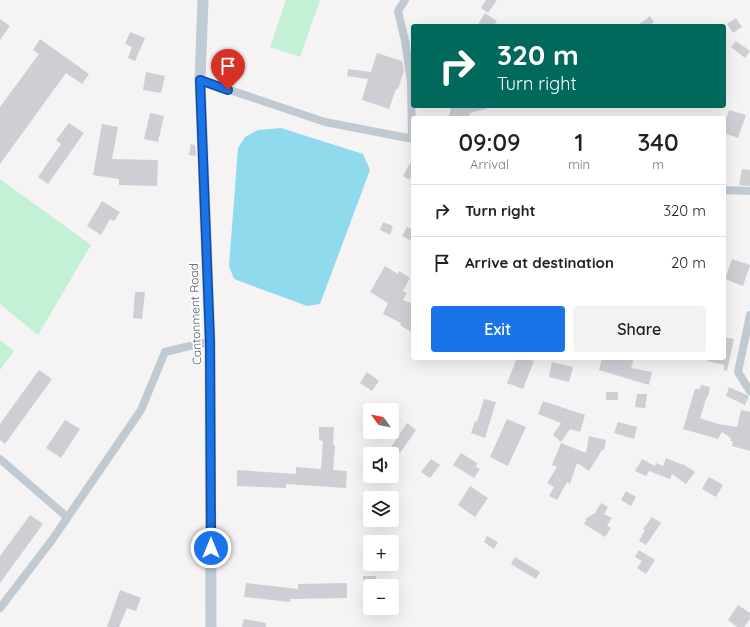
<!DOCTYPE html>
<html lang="en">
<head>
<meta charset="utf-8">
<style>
	:root { --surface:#fff; --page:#f2f2f2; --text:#202124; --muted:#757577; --line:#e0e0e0; --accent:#1a73e8 }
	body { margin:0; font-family:Quicksand,sans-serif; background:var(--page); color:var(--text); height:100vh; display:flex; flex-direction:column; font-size:15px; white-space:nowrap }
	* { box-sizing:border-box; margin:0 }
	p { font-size:13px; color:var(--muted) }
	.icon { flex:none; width:22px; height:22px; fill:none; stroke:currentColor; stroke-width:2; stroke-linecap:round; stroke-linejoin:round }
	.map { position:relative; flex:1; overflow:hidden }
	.drawer { position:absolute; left:411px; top:116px; width:315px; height:244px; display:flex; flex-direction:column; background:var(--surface); border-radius:4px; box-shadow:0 4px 16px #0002 }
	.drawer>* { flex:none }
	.top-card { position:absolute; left:411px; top:24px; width:315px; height:84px; border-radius:4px; box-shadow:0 4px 16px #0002; background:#00695c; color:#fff; overflow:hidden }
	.needle { width:26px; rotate:303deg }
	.tools { position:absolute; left:363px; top:403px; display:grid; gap:8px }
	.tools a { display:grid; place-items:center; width:36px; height:36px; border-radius:4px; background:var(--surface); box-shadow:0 4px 16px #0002; font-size:20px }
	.pin { position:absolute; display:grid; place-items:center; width:34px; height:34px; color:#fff; margin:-41px -17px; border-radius:50% 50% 50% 0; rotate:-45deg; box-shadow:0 0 4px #0007 }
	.pin .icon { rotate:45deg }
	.me { position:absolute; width:44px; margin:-22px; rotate:0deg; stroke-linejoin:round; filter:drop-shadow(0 0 3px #0008) }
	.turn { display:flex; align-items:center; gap:14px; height:84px; padding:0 20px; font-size:18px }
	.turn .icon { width:52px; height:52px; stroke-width:2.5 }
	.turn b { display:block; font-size:28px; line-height:34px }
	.eta { display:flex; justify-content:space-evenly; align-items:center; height:68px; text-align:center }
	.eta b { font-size:24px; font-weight:600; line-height:28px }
	.button { display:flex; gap:8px; margin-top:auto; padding:8px 20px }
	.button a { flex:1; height:46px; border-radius:4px; background:var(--accent); color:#fff; font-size:16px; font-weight:600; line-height:46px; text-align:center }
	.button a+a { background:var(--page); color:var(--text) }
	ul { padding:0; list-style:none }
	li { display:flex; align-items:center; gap:12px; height:52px; padding:0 20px; border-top:1px solid var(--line) }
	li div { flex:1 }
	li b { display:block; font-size:15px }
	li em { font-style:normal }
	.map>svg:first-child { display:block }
</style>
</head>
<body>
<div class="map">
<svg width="750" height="627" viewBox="0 0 750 627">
	<rect width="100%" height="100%" fill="#f5f3f3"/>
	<path fill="#c3f1d5" d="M286,0H320L300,57L270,47Z
		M0,179L91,245L38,335L0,304Z
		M0,340L14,351L0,370Z"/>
	<path fill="#90daee" d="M281,128L363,154L370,170L320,304L307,306L234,279L229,266L238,148L245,137L258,130Z"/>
	<path fill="#cdcfd5" d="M486,0H497L488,13L481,8Z
		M485,13L497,21L493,26H477Z
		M650,16L654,22L649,26H637Z
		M736,18L742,27L733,33L727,24Z
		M0,19L10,26L0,40Z
		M130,32L145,38L135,61L128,58L132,47L125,44Z
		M40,39L89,74L82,84L66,73L0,164V107L39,54L33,50Z
		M736,41L750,51L745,58L731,47Z
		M377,53L402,61L404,71L398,89H396L389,109L362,100L368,79L347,76L348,69L371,72Z
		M146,72L165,76L161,93L143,90Z
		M451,106H485L486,109L470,113L469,118H449Z
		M729,110L746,115L738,138L724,133V125Z
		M150,113L164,116L158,142L144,139Z
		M69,123L84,133L48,184L38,177L61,144L56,140Z
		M102,124L118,127L112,159L158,160L157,186L119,185V179L93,175Z
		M191,144L195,145L196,156L189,155Z
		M413,158V173L409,180L403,176Z
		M742,169L750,170V186L739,185Z
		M102,201L120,212L114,221L110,219L101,235L87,226Z
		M383,222L393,226L390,235L380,230Z
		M407,227L413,230V242L402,236Z
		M732,259L750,265L743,286L725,279Z
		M385,266L398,274L399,271L410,278L403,291L407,293L403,300L413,304V333L400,325L401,323L383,314L388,303L370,292Z
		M135,292H145L142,319L133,318Z
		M724,337L734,339L727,371L724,370V365L707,361V358H724Z
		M517,358H527L534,361L523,389L507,383Z
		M602,358H634L631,368L652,372L649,385L599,370Z
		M552,362L573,367L569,382L549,377Z
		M39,370L52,379L5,444L0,440V424Z
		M367,372L379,381L372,391L360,383Z
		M701,385L710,387L708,397L707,396L700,418L718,424L737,427L741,410L750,412V451L732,446L733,441H730L731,438L722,432L718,439L683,429L695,389H700Z
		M729,387L749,396L745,405L726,396Z
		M606,392H618V400H606Z
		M637,394H647L645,408L635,407Z
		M484,399L496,402L485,438L471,433L475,421L477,422Z
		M543,401L585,415L580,432L570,429L561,442L553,435L561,423L538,414Z
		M507,419L526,427L508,466L490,457Z
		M65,420L80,429L61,458L46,448Z
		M618,422L637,427L634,439L614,433Z
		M407,423L416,430L400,453L391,447Z
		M319,427H334L333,445H335L333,470L347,471L346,488L286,484V488L237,486V470L296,474V467L321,469L323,441L319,440Z
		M589,436L606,440L604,450H602L589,471L577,463L570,484L567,482L557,500L549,496L554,487L547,483L557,467L552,465L561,443L586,453Z
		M461,453L477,463L476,467L480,469L474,478L453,465Z
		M666,458L683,465V464L695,472L686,484L672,474L670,479L649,471L646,476L635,471L642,459L655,466L656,463L663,466Z
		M431,459L440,465L430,478L421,472Z
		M708,478H711L723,485L716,497L702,489Z
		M470,486L488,498L475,517L458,505Z
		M626,491L636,497L631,506L621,500Z
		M601,503L608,507L604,514L612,518L607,526L611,528L605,537L584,524L586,520L585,519L595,513Z
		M30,515L43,524L0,583V556Z
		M652,517L661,523L646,545L639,541L645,530L643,529Z
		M487,536L498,542L494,549L484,542Z
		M639,550L655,560L646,574L637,568L642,561L635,557Z
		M515,557L540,572L536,579L511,564Z
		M363,576H376V586H363Z
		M246,583L298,589V584L347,583V598L290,599V602L244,597Z
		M120,590L141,598L136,611L127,608L119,627H107Z
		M738,605L750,613V619L744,627H737L728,620Z
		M244,619L266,623V627H242Z"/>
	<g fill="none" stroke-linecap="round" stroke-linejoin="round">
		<path stroke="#c1cad2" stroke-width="8" d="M405,0L398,11L405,41L411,82L412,139
			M200,80L325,122L413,139
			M724,190L750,191
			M750,315L738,372L750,391
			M0,459L67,517
			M0,608L52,540L141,410L165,352L198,344L210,342"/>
		<path stroke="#c1cbd6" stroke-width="11" d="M203,0L200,80L210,342L211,627"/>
	</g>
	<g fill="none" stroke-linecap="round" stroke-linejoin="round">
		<g stroke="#114b97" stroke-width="10">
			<path id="route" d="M211,548L210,342L200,80L228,90"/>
		</g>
		<use href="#route" stroke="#1a73e8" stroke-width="7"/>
	</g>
	<g text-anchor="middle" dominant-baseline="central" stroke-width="3.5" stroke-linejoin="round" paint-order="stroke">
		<g font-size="12" fill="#4a5661" stroke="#fff">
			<text transform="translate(195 314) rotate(-92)">Cantonment Road</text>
		</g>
	</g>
</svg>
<div class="tools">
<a><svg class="needle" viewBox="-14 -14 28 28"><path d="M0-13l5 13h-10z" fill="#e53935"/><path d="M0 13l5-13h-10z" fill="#757577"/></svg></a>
<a><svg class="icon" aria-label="sound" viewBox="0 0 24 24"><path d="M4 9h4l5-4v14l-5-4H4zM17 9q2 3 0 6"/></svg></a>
<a><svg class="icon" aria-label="layers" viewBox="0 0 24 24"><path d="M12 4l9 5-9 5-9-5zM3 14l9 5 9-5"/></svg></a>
<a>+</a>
<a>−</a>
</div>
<div class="pin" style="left:228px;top:90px;background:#d93025"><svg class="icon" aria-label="arrive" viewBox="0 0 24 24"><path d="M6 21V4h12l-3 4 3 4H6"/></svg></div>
<svg class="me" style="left:211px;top:548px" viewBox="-20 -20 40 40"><circle r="17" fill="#1a73e8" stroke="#fff" stroke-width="3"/><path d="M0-11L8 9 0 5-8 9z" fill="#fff"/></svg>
<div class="top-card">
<div class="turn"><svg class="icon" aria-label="right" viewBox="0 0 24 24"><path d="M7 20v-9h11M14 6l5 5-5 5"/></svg><div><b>320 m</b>Turn right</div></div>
</div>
<section class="drawer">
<div class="eta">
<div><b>09:09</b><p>Arrival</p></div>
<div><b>1</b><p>min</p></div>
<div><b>340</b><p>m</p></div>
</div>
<ul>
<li><svg class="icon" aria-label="right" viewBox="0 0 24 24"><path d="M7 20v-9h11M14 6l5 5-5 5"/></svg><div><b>Turn right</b></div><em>320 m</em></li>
<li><svg class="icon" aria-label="arrive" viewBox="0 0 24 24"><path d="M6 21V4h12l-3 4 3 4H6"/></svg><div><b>Arrive at destination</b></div><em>20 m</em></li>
</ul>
<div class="button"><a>Exit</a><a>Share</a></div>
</section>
</div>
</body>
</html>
